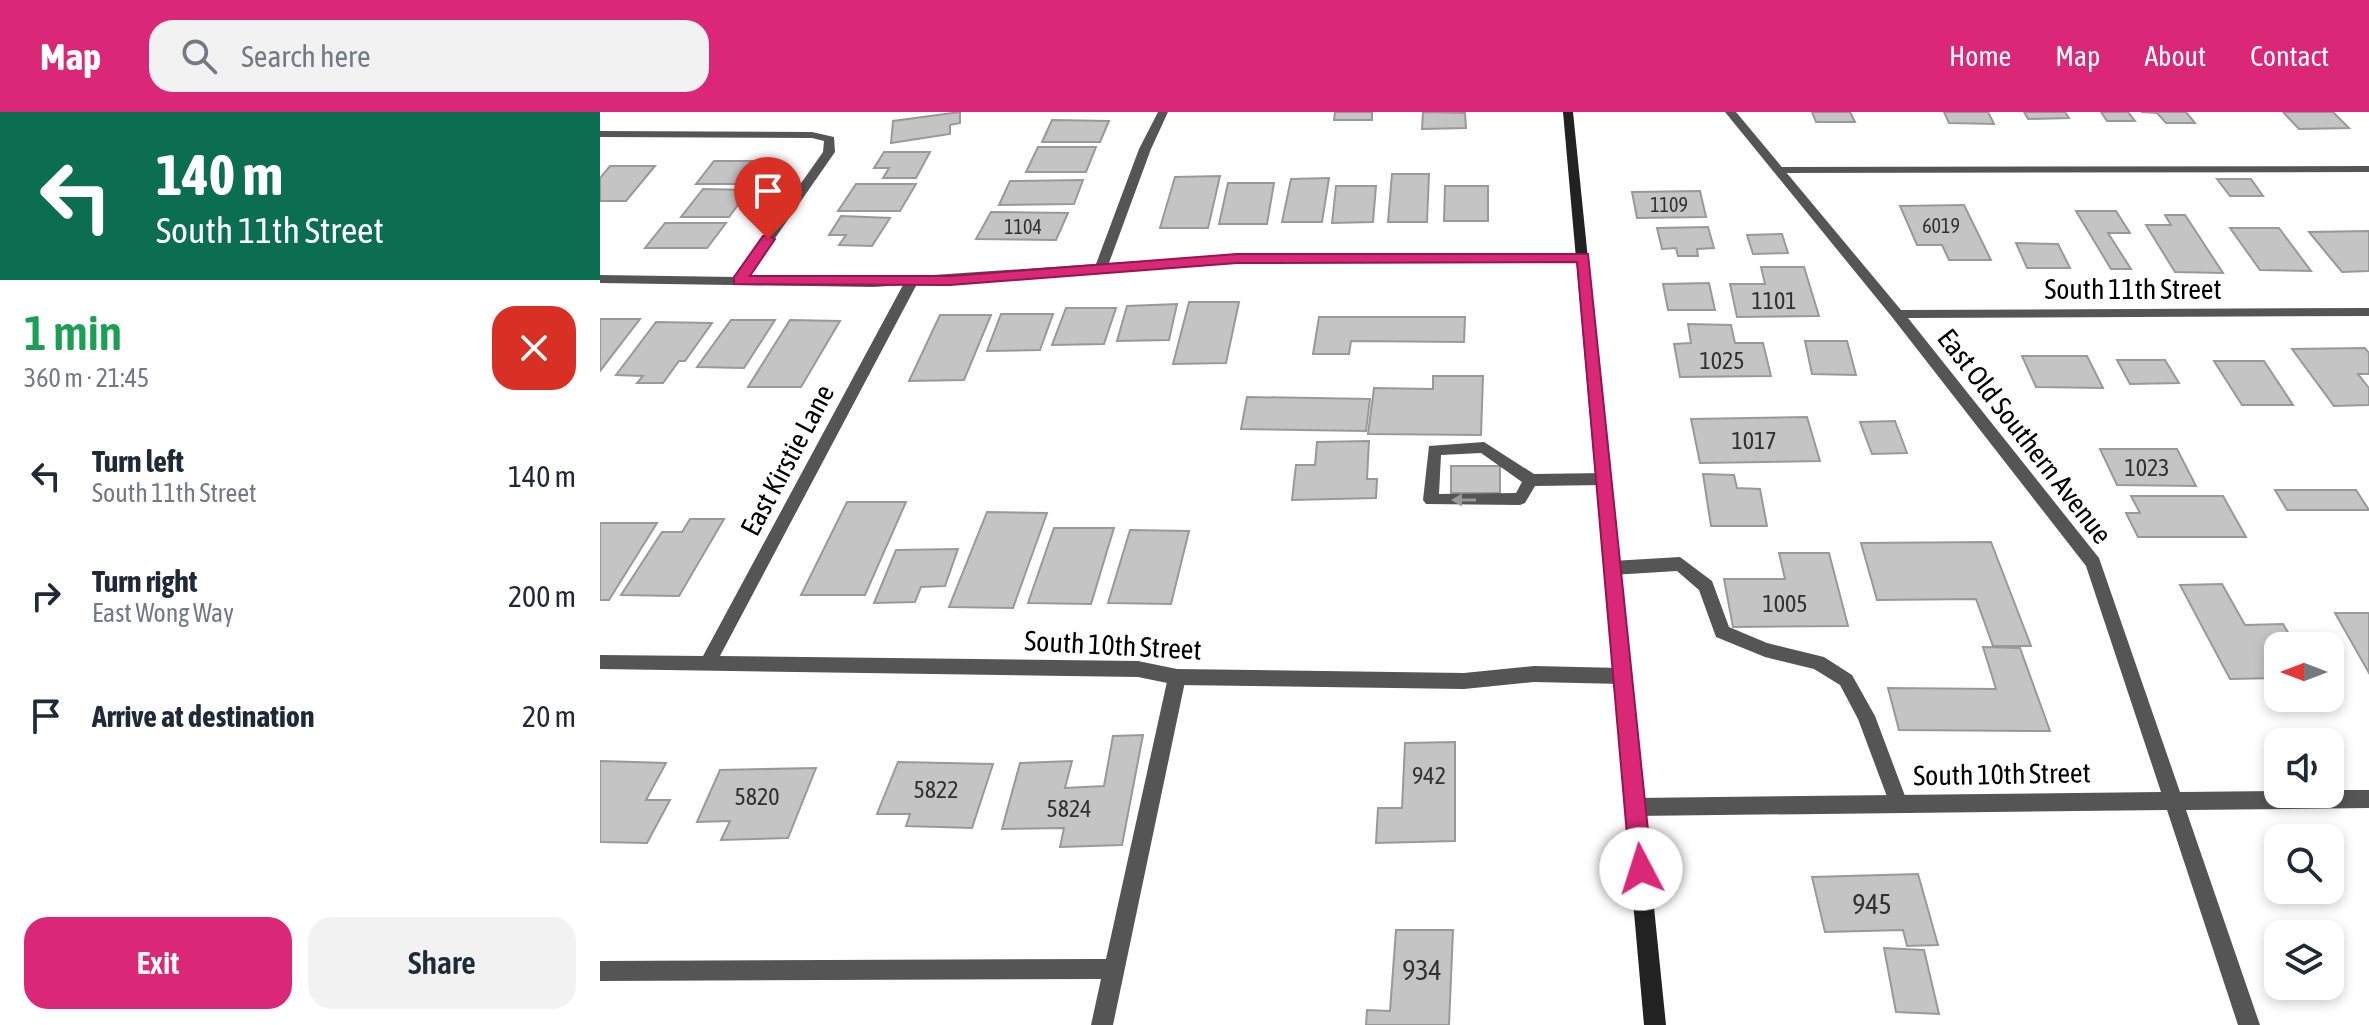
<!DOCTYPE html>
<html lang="en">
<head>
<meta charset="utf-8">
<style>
	:root { --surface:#fff; --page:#f2f2f3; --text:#1f2937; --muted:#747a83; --accent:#db2777 }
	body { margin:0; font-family:"Asap Condensed",sans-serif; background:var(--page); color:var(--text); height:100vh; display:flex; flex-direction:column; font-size:30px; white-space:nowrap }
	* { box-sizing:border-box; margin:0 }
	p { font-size:26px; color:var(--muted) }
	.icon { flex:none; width:44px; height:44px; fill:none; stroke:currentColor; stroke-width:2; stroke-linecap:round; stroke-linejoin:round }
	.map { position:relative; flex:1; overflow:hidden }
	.details { display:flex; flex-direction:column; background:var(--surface); width:600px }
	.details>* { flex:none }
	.top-card { background:#0b6e4f; color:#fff; overflow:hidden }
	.needle { width:52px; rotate:270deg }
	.fabs { position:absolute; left:1664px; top:520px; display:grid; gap:16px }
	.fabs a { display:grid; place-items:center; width:80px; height:80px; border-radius:16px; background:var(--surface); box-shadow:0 4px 12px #0003; font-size:40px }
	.pin { position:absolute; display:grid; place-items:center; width:68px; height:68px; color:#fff; margin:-82px -34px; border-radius:50% 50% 50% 0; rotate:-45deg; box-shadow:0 0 8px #0007 }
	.pin .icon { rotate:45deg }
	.me { position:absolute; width:88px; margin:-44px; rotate:355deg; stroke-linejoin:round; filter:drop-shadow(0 0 6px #0008) }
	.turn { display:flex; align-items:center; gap:28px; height:168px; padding:0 24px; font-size:36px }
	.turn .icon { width:104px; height:104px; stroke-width:2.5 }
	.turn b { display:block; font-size:56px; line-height:68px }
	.round { display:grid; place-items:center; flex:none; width:84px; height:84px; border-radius:24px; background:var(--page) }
	.overview { display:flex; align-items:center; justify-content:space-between; height:136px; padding:0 24px }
	h1 { font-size:48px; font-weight:600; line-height:60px; color:#1e9e55 }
	.cta { display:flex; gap:16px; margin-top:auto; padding:16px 24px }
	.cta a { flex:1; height:92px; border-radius:24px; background:var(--accent); color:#fff; font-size:32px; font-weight:600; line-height:92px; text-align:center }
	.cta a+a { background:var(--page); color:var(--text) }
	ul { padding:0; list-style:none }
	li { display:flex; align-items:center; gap:24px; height:120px; padding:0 24px }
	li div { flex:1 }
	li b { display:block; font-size:30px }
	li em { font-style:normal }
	header { display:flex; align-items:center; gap:48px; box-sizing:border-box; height:112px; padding:0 40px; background:var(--accent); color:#fff }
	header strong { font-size:38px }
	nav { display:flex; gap:44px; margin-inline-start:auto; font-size:28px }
	.search { width:560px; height:72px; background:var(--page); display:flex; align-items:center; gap:20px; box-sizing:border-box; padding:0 28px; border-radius:24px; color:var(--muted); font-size:30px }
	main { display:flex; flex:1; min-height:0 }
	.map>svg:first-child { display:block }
</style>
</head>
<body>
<header>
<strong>Map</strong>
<div class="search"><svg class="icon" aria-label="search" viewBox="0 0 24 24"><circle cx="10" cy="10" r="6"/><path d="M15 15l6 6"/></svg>Search here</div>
<nav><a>Home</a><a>Map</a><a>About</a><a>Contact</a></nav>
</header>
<main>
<section class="details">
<div class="top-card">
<div class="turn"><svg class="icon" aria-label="left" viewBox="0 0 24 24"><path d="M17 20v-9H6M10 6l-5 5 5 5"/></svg><div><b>140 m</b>South 11th Street</div></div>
</div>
<div class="overview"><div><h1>1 min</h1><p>360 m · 21:45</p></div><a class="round" style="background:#d93025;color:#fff"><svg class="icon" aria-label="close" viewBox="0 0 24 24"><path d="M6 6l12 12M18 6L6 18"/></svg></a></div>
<ul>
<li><svg class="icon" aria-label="left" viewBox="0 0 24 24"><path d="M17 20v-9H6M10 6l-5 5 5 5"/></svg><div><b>Turn left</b><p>South 11th Street</p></div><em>140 m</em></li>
<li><svg class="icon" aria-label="right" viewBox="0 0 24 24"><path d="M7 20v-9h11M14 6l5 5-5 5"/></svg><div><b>Turn right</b><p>East Wong Way</p></div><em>200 m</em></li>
<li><svg class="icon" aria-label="arrive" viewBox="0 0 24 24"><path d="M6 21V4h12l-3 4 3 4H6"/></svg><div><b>Arrive at destination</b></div><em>20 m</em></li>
</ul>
<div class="cta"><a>Exit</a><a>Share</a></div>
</section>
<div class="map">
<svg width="1769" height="913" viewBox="0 0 1769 913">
	<rect width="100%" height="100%" fill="#fff"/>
	<path fill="#c4c4c4" stroke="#999" stroke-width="2" d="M360,0V11L350,13V22L291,31L293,9Z
		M735,0H772V8H734Z
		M823,0L865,1L866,16L822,17Z
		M1212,0H1250L1255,10H1216Z
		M1344,0H1388L1394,12L1349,11Z
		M1424,0H1465L1469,6L1428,7Z
		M1501,0H1528L1535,9H1507Z
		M1541,0H1586L1595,11H1566L1557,1Z
		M1683,0H1733L1749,16L1699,17Z
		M452,8L509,9L500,30H442Z
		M438,35H496L486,60H426Z
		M284,40H330L316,66H283L289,56H274Z
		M114,49H172L156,72H96Z
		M10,54H55L26,89H0V66Z
		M792,62H829L827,110H788Z
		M620,64L608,116H560L575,65Z
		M729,66L722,110H682L691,67Z
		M1617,67H1651L1663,84H1630Z
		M483,68L474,92L399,93L410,69Z
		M628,71H674L667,112H619Z
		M256,72H316L300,99H238Z
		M736,74H776L773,110L732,111Z
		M845,74H888V109H844Z
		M103,77L149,78L129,105H81Z
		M1100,79L1106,105L1037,106L1032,80Z
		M1364,93L1391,148H1349L1342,133H1317L1300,94Z
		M1476,99H1516L1530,121H1508L1531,157H1511Z
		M391,100L468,101L456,128L376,127Z
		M1565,103H1585L1623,161L1575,160L1546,113H1571Z
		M241,104L290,106L272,134L239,133L246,123H229Z
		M65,111H126L107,136H45Z
		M1108,115L1114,136L1097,137L1098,144H1078L1076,136L1062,137L1057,116Z
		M1630,116H1679L1711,159L1660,158Z
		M1769,119V159L1742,160L1709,120Z
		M1182,122L1188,141L1153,142L1147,123Z
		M1416,131L1458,132L1470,156H1427Z
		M1161,155H1204L1219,204L1137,205L1130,172H1165Z
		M1109,171L1115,198H1068L1063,172Z
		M589,190H639L626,251L573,252Z
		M577,192L569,228L517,229L527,194Z
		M466,196H516L504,232L452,233Z
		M401,202H453L440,238L387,239Z
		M340,203H391L364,268L309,269Z
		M719,205H865L864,230L751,229L749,242H713Z
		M0,207H40L0,259Z
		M131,208H175L144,256L97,255Z
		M190,208L240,209L201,275H148Z
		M56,210L112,211L85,249H79L63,271H37L43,264L16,263Z
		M1088,212L1131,213L1135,231H1163L1171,264L1080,265L1074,232L1091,231Z
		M1205,229H1247L1256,263L1212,262Z
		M1765,236L1769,241V262H1758L1769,276V293L1734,294L1692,237Z
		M1422,244H1487L1503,276L1436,275Z
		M1517,248H1565L1579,271L1530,272Z
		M1614,249H1664L1693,293H1642Z
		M833,264H883L881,323L768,322L774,276L833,277Z
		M647,285L770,287L766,319L641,317Z
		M1207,305L1220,349L1100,351L1091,307Z
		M1295,309L1307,341L1272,342L1260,310Z
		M769,329L767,367H777L776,386L692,388L696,353H715L717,330Z
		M1500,337H1577L1596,374L1517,373Z
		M851,354H900V381H851Z
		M1103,362L1134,363L1137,376L1160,377L1167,414H1111Z
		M1675,378H1756L1769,398H1687Z
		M1531,384H1623L1646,425H1538L1526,401H1540Z
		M247,390H306L265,483H201Z
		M387,400L447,401L413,496L349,495Z
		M90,407H124L79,484L21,483L62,420H82Z
		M0,411H57L9,488H0Z
		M454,416H514L491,492L428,491Z
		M530,418L589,419L571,492L508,491Z
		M1391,430L1431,534H1393L1376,487L1277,488L1261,431Z
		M358,437L345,474L321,475L315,490L274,491L296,438Z
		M1179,441H1229L1248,514L1133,515L1124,467H1185Z
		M1622,472L1645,513L1683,512L1696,534H1678V546H1665L1677,566L1630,567L1580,473Z
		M1735,501H1769V561Z
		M1383,535L1420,536L1450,619L1299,618L1288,576L1396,577Z
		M543,623L522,733L460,735L464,716L402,717L420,651L472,649L465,676L504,674L513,624Z
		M855,630V729L776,731L778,696H802L805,631Z
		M0,649L66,651L46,688H70L47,731L0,730Z
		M298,650L393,652L372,716L306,714L310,702H277Z
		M216,656L188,726L121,728L130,709L97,710L120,658Z
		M1318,762L1338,833L1307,834L1303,818L1225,820L1212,765Z
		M796,818H853L849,913H766L767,898L790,899Z
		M1284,836L1324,838L1339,902L1296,900Z"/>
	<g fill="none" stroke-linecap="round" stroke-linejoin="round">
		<path fill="#555" fill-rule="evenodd" d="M1769,54V60L1178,61L1172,58L1178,55Z
			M884,330L934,362L1004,361L1011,367L1004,373L935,374L925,391L920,393L826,392L823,388L829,334ZM881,341L922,370L916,381L839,382L841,343Z
			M1080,445L1112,469L1129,515L1167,531L1224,545L1252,563L1275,604L1308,692L1306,698L1299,701L1292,698L1258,607L1240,573L1214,557L1165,545L1116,525L1099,478L1077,459L1012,463L1006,461L1004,456L1006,451L1012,449Z
			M577,557L583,560L586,565L513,913H491L501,867L0,869V849L506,847L568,565L571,560Z"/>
		<path fill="#555" fill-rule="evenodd" d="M558,0H568L551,37L509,151L637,143L983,141L989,145L983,149L637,151L317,172L120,544L538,549L577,557L864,561L934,554L1022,556L1028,559L1031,564L1028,569L1022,572L934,570L864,577L577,573L538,565L0,557V543L103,544L303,173L274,175L0,171V163L135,165L223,40L224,29L212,26L0,25V19L212,20L234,25L235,40L148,165L274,167L496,152L539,37Z
			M1125,0H1136L1301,198L1769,196V204L1308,206L1499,446L1580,680L1678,679V682H1730V678H1769V696L1586,698L1660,913H1638L1567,698L1035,704L1028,701L1026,695L1028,689L1035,686L1561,680L1486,454L1292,205Z"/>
		<path fill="#222" fill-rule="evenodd" d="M963,0H973L1066,913H1044Z"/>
	</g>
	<defs><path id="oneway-solid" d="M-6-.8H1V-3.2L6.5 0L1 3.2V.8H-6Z" transform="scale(2)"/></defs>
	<use fill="#999" href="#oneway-solid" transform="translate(864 388) rotate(180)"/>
	<path fill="#db2777" stroke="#8e194d" stroke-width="2" d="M168,123L175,127L150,164H350L637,142H988L1052,757L1048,765L1041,768L1033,765L1030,757L977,150L637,151L350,173L134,172V165L163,124Z"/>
	<g text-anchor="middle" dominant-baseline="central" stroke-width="6" stroke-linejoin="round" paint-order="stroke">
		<g font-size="20" fill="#313131">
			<text x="1069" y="92">1109</text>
			<text x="1341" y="113">6019</text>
			<text x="423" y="114">1104</text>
		</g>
		<g font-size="24" fill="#313131">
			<text x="1174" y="188">1101</text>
			<text x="1122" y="248">1025</text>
			<text x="1154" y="328">1017</text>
			<text x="1547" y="355">1023</text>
			<text x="1185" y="491">1005</text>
			<text x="829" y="663">942</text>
			<text x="336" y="677">5822</text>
			<text x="157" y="684">5820</text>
			<text x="469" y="696">5824</text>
		</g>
		<g font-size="28" fill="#000" stroke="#fff">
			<text x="1533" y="177">South 11th Street</text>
			<text transform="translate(1425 324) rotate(52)">East Old Southern Avenue</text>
			<text transform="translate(187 348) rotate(-62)">East Kirstie Lane</text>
			<text transform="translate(513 533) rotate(3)">South 10th Street</text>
			<text transform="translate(1402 662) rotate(-1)">South 10th Street</text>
		</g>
		<g font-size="28" fill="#313131">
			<text x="1272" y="792">945</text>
			<text x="822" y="858">934</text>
		</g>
	</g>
</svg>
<div class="fabs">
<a><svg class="needle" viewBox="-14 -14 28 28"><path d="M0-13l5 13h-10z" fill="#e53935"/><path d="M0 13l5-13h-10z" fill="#747a83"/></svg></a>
<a><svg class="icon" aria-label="sound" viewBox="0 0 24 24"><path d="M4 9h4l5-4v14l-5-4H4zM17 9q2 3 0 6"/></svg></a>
<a><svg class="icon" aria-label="search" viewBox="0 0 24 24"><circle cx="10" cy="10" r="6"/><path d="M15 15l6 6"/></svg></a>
<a><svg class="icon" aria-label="layers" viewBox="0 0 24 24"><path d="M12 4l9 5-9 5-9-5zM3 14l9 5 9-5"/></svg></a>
</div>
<div class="pin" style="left:168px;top:127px;background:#d93025"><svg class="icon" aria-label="arrive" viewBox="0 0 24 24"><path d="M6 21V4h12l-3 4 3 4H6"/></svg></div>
<svg class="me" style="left:1041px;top:757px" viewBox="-20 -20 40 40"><circle r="19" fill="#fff"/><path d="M0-13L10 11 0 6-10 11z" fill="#db2777"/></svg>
</div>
</main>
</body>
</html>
